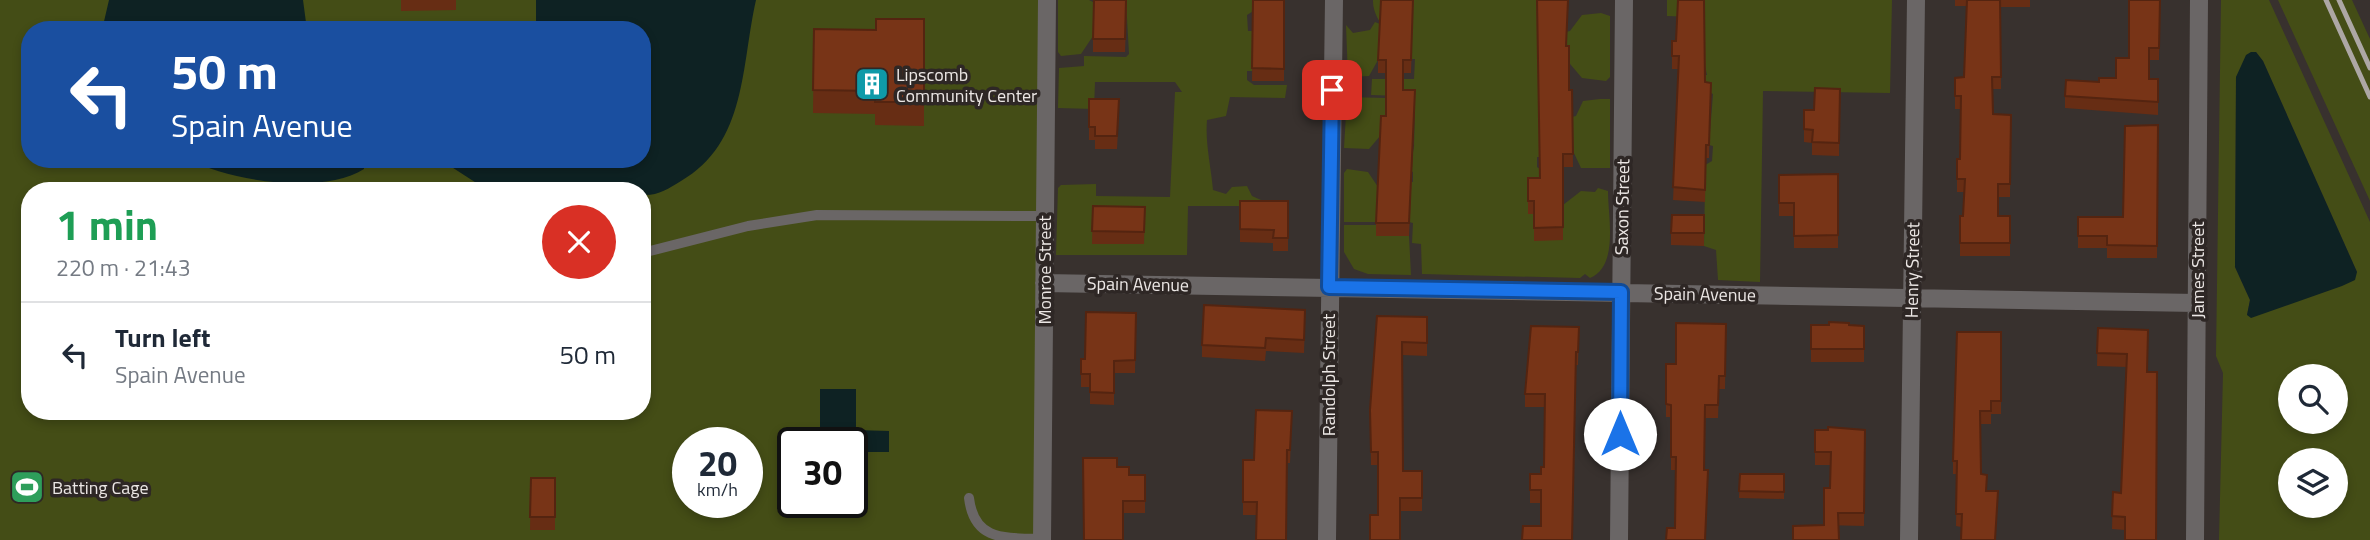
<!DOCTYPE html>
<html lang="en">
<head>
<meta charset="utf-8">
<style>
	:root { --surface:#fff; --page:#f6f6f7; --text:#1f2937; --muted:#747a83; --line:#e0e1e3 }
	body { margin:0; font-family:"Titillium Web",sans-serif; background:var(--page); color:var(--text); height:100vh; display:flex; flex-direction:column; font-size:26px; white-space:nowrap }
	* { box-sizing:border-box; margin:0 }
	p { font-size:23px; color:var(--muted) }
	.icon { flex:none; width:38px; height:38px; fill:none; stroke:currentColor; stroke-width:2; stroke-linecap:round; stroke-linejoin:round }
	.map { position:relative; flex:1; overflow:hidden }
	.side { position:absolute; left:21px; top:182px; width:630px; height:238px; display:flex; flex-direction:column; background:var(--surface); border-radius:28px; box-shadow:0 4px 10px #0003 }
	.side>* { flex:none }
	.guide { position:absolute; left:21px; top:21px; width:630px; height:147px; border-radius:28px; box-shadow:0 4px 10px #0003; background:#1a4fa0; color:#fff; overflow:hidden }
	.fabs { position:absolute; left:2278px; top:364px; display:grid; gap:14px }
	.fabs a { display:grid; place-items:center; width:70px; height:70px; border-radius:50%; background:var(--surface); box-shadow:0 4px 10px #0003; font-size:35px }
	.speed { position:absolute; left:672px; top:427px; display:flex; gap:14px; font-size:35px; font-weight:700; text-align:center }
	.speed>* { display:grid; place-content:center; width:91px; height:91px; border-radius:50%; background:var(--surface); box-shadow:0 4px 10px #0003; line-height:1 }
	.speed small { font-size:18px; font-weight:400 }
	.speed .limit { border:4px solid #111; border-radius:10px; background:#fff; color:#111 }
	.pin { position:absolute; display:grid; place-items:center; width:60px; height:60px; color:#fff; margin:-30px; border-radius:14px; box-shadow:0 4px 10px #0006 }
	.me { position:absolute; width:77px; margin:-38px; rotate:0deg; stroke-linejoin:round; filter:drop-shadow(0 0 5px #0008) }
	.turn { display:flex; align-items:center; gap:24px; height:147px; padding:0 35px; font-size:32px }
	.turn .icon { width:91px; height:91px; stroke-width:2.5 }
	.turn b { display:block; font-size:49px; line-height:60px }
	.round { display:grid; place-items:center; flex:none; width:74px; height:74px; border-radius:37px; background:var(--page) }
	.headline { display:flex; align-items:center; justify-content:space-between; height:119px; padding:0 35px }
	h1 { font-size:42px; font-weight:700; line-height:52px; color:#1e9e55 }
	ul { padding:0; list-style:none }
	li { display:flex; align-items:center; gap:21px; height:105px; padding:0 35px; border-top:2px solid var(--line) }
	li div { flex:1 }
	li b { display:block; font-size:26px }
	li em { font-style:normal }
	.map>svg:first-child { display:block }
</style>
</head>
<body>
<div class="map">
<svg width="2370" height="540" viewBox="0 0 2370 540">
	<rect width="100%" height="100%" fill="#38312e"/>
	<path fill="#444d16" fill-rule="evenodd" d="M0,0H1047L1042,540H0ZM30,30H642V159H30ZM30,191H642V411H30ZM688,443H747V502H688ZM793,443H852V502H793Z
		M1058,0H1089L1095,3L1093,36L1081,54L1061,56L1058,52Z
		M1126,0H1259L1263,5L1247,15L1248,31H1252V71H1247V80L1254,85H1287L1285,98L1230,97L1226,116L1207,120C1205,143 1211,166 1213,190L1226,194L1232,187L1247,186L1252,196L1261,200L1260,206H1188L1187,255H1056L1058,188L1061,185L1096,184V196L1170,197L1175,92H1182L1175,82H1095L1094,109L1058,108L1059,68L1084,66V56L1126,57L1129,54Z
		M1373,0H1550L1537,13L1540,157H1537V167L1553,179L1528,191V213L1534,214L1563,240V205L1581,191L1595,192L1598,188L1608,191C1608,217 1619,266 1590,278L1585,274L1580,278L1422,274L1421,244L1412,243L1413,223L1409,222L1410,182H1413V172L1409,171L1414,147L1415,103L1402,96L1371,95L1372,79H1414L1415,59H1411C1398,43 1372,22 1373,0Z
		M1667,0H1892L1890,93L1763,91L1760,282L1718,280L1716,250L1704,246L1705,184L1695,171L1712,161L1713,146L1709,145L1713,94L1689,83L1696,75H1707L1694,17L1667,16Z
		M2221,0H2269L2370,222V540H2219L2223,373L2216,356ZM2256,52L2263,61L2357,272L2247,315L2250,300L2235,267L2236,77ZM2291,376H2336V422H2291ZM2291,460H2336V506H2291Z
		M2278,0H2352L2370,39V201Z
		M1601,13L1610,16V77L1606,81L1582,78L1565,58L1566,32L1570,31L1582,15Z
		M1375,22L1380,24L1378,60L1369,76L1348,77L1346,25L1353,33L1370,30Z
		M1347,97L1386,98V129L1369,149L1344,148Z
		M1600,99H1610V168H1581L1573,151L1572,117L1576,116L1583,101Z
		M1347,169L1368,172L1378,187L1376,222H1344V173Z
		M1344,225H1376V236H1409L1411,275L1368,274L1354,269L1344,252Z"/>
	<path fill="#0e2223" d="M109,0H303L307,30H102Z
		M536,0H756C741,66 747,143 681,181C668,189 658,196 642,195V191H495L481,186L447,164V159H642V30H536Z
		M2251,52H2256L2263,61L2357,272L2355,280L2342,286L2251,318L2247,315L2250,300L2235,267L2236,77L2246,55Z
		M189,159H364V169C324,195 230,182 189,159Z
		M820,389H856V430L889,431V452H852V443H820Z"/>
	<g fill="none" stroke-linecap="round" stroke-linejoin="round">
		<path stroke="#6a6666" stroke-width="10" d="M642,253L748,226L817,215L1044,216
			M969,498C974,540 1002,538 1042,539"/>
		<path stroke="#6a6666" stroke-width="18" d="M1044,283L2197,303
			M1042,540L1047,0
			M1327,540L1334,0
			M1619,540L1624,0
			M1909,540L1916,0
			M2195,540L2199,0"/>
		<path stroke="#ada7a5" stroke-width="5" d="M2326,0L2370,97
			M2339,0L2370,68"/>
	</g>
	<path fill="#672d14" d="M401,0H456V10L401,11Z
		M1127,0L1125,52H1093V39Z
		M1253,0H1284V81H1252Z
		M1413,0L1411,73H1403V90L1415,103L1409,236H1376V223L1386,116V73H1378V60Z
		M1537,0H1568L1566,46L1569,90H1572L1573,167H1563V240L1534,241V214H1528V178H1540Z
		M1955,0H2030V7H2000L2001,89H1993V114L2011,115L2010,197H1998V216H2010V256H1960V216H1963L1964,192H1957V159H1960L1961,109H1955V78L1964,77L1967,6H1955Z
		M2160,0L2159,60H2149V79H2158V115L2065,108V96L2099,82L2116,78L2129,58Z
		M924,19V126L875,125V114L813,113L814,29L876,30Z
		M1672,41L1705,82L1711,83L1709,158H1706L1705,202L1673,200L1679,69H1672Z
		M1840,89L1839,156L1812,155V143L1804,142V110H1814Z
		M1089,99L1119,112L1117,149H1095V140H1089Z
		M2158,125L2157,258H2107V248H2078V217H2123Z
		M1838,174V248H1794V216H1779V175Z
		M1240,201H1288V251H1273V243L1240,242Z
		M1093,206L1145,207L1144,244H1092Z
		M1704,215V246L1671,245V233Z
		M1136,313L1135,373H1114V405L1090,404V387H1081V359H1085Z
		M1377,316L1427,317V356L1402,355L1403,471H1422V511H1400L1378,515V465H1371L1370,410Z
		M1305,323L1304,353L1266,351L1265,361L1202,357V345Z
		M1726,324L1725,389H1719L1718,418H1705L1676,470H1671V417H1666V364H1676Z
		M1811,325L1864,326V362H1811Z
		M1579,327L1578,365H1576L1541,526V503H1530V474H1541L1544,467L1545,407H1525V394Z
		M2098,328L2148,330L2125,530L2112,529L2113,492L2121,493L2127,367L2097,366Z
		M2001,332V414H1991V424H1980L1981,474L1987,491L1998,504L1961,527L1956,526L1957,474H1953V461Z
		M1292,411L1290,463H1287L1256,515H1243V460H1254Z
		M1815,430H1865L1864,526L1824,525L1830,488L1831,465H1815Z
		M1117,467L1129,475H1145V513H1123Z
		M1740,474H1784V499L1739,498Z
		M531,478H555V530H530Z"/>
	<path fill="#783417" stroke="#542410" stroke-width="2" d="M1094,0H1126L1125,39H1093Z
		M1253,0H1284V69L1252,68Z
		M1381,0H1413L1411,60H1403V90H1415L1409,223H1376L1381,116H1386V60H1378Z
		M1537,0H1568L1566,46H1569V90H1572L1573,154H1563V227L1534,228V201H1528V178H1540Z
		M1678,0H1704L1705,82L1711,83L1709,145H1706L1705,190L1673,187L1679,56H1672V41H1676Z
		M1967,0H2000L2001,77H1992L1993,114L2011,115L2010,184H1998V216H2010V243H1960V216H1963L1965,179H1957V159H1960L1961,96H1955V78L1964,77Z
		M2129,0H2160L2159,48H2149V79H2158V102L2065,96L2066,80L2099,82V78H2116V58H2129Z
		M876,19H924V102H875V91L813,90L814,29L876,30Z
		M1815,88L1840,89L1839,143L1812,142L1813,130L1804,129V110H1814Z
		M1089,99H1119L1117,136H1095V127H1089Z
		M2158,125L2157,246L2107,245V236H2078V217H2123L2125,126Z
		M1838,174V235L1794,236V203H1779V175Z
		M1240,201H1288V238H1273L1274,230L1240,229Z
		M1093,206L1145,207L1144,232L1092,231Z
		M1672,215H1704V233H1671Z
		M1204,305L1305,310L1304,340L1266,338L1265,348L1202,345Z
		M1086,312L1136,313L1135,360L1114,361V393L1090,392V374H1081V359H1085Z
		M1377,316L1427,317V343L1402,342L1403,471H1422V498H1400V540H1370V515H1378V452H1371L1370,410Z
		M1829,322L1849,323V325L1864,326V349H1811V325H1829Z
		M1676,323L1726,324L1725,376H1719L1718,405H1705L1704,470H1708L1705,540H1666L1667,528H1675L1676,457H1671V405L1666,404V364H1676Z
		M1531,326L1579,327L1578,352H1576L1572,540H1522L1523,526H1541V490H1530V474H1541V467H1544L1545,394H1525Z
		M2098,328L2148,330L2147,372H2157L2156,540H2125V517L2112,516L2113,492L2121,493L2127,354L2097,353Z
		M1957,332H2001V401H1991V411H1980L1981,474L1987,475L1986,491H1998L1995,540H1961L1962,514H1956L1957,461H1953Z
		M1256,410L1292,411L1290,450H1287L1286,540H1256L1257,502H1243V460H1254Z
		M1828,427L1865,430L1864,513H1838L1839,540H1793V526L1824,525V488H1830L1831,452H1815V430H1828Z
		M1083,458H1117V467H1129V475H1145V501H1123V540H1084Z
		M1740,474H1784V492L1739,491Z
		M531,478H555V517H530Z"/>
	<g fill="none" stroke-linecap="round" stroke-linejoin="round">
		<g stroke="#114b97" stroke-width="18">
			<path id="route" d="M1332,90L1329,287L1621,292L1620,434"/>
		</g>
		<use href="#route" stroke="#1a73e8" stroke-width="12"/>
	</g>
	<defs>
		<g id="building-square" transform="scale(1.75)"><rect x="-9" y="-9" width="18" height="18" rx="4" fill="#0f9aa8" stroke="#2e2725"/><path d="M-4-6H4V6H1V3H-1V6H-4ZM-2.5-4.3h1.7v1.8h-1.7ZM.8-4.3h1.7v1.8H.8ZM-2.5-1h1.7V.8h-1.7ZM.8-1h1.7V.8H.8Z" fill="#fff"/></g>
		<g id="stadium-square" transform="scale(1.75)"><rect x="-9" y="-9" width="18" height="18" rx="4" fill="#2e9e5b" stroke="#2e2725"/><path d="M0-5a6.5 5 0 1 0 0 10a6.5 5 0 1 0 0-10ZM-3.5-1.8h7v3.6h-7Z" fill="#fff"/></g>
	</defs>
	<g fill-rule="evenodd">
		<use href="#building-square" x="872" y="84"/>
		<use href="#stadium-square" x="27" y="487"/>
	</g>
	<g text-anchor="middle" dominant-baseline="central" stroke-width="7" stroke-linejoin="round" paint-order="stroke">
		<g font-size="18" fill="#ece7e5" stroke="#2e2725" text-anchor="start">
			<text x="896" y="74">Lipscomb<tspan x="896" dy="21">Community Center</tspan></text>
			<text x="52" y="487">Batting Cage</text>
		</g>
		<g font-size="18" fill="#ece7e5" stroke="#2e2725">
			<text transform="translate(1622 207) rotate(-89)">Saxon Street</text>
			<text transform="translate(1044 270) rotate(-90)">Monroe Street</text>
			<text transform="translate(1912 270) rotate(-89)">Henry Street</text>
			<text transform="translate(2197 270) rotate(-90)">James Street</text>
			<text transform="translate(1138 284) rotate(1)">Spain Avenue</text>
			<text transform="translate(1705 294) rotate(1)">Spain Avenue</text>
			<text transform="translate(1328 375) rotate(-90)">Randolph Street</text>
		</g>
	</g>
</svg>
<div class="fabs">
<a><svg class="icon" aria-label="search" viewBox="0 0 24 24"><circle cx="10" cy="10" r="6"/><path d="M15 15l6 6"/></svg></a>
<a><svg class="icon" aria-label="layers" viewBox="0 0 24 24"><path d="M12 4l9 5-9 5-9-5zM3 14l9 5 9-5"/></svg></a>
</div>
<div class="speed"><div>20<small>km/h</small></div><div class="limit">30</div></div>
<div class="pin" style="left:1332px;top:90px;background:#d93025"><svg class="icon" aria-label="arrive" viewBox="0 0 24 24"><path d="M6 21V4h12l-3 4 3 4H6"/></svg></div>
<svg class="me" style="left:1620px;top:434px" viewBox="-20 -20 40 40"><circle r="19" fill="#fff"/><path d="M0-13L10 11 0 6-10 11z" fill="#1a73e8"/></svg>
<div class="guide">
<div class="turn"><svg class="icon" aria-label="left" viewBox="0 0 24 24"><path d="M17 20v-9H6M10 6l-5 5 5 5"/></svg><div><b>50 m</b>Spain Avenue</div></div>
</div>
<section class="side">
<div class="headline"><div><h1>1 min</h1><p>220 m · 21:43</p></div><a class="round" style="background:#d93025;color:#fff"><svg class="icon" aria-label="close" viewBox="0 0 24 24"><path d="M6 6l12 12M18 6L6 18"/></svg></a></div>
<ul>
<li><svg class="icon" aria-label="left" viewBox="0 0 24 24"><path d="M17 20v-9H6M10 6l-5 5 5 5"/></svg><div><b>Turn left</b><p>Spain Avenue</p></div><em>50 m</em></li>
</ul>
</section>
</div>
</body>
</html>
